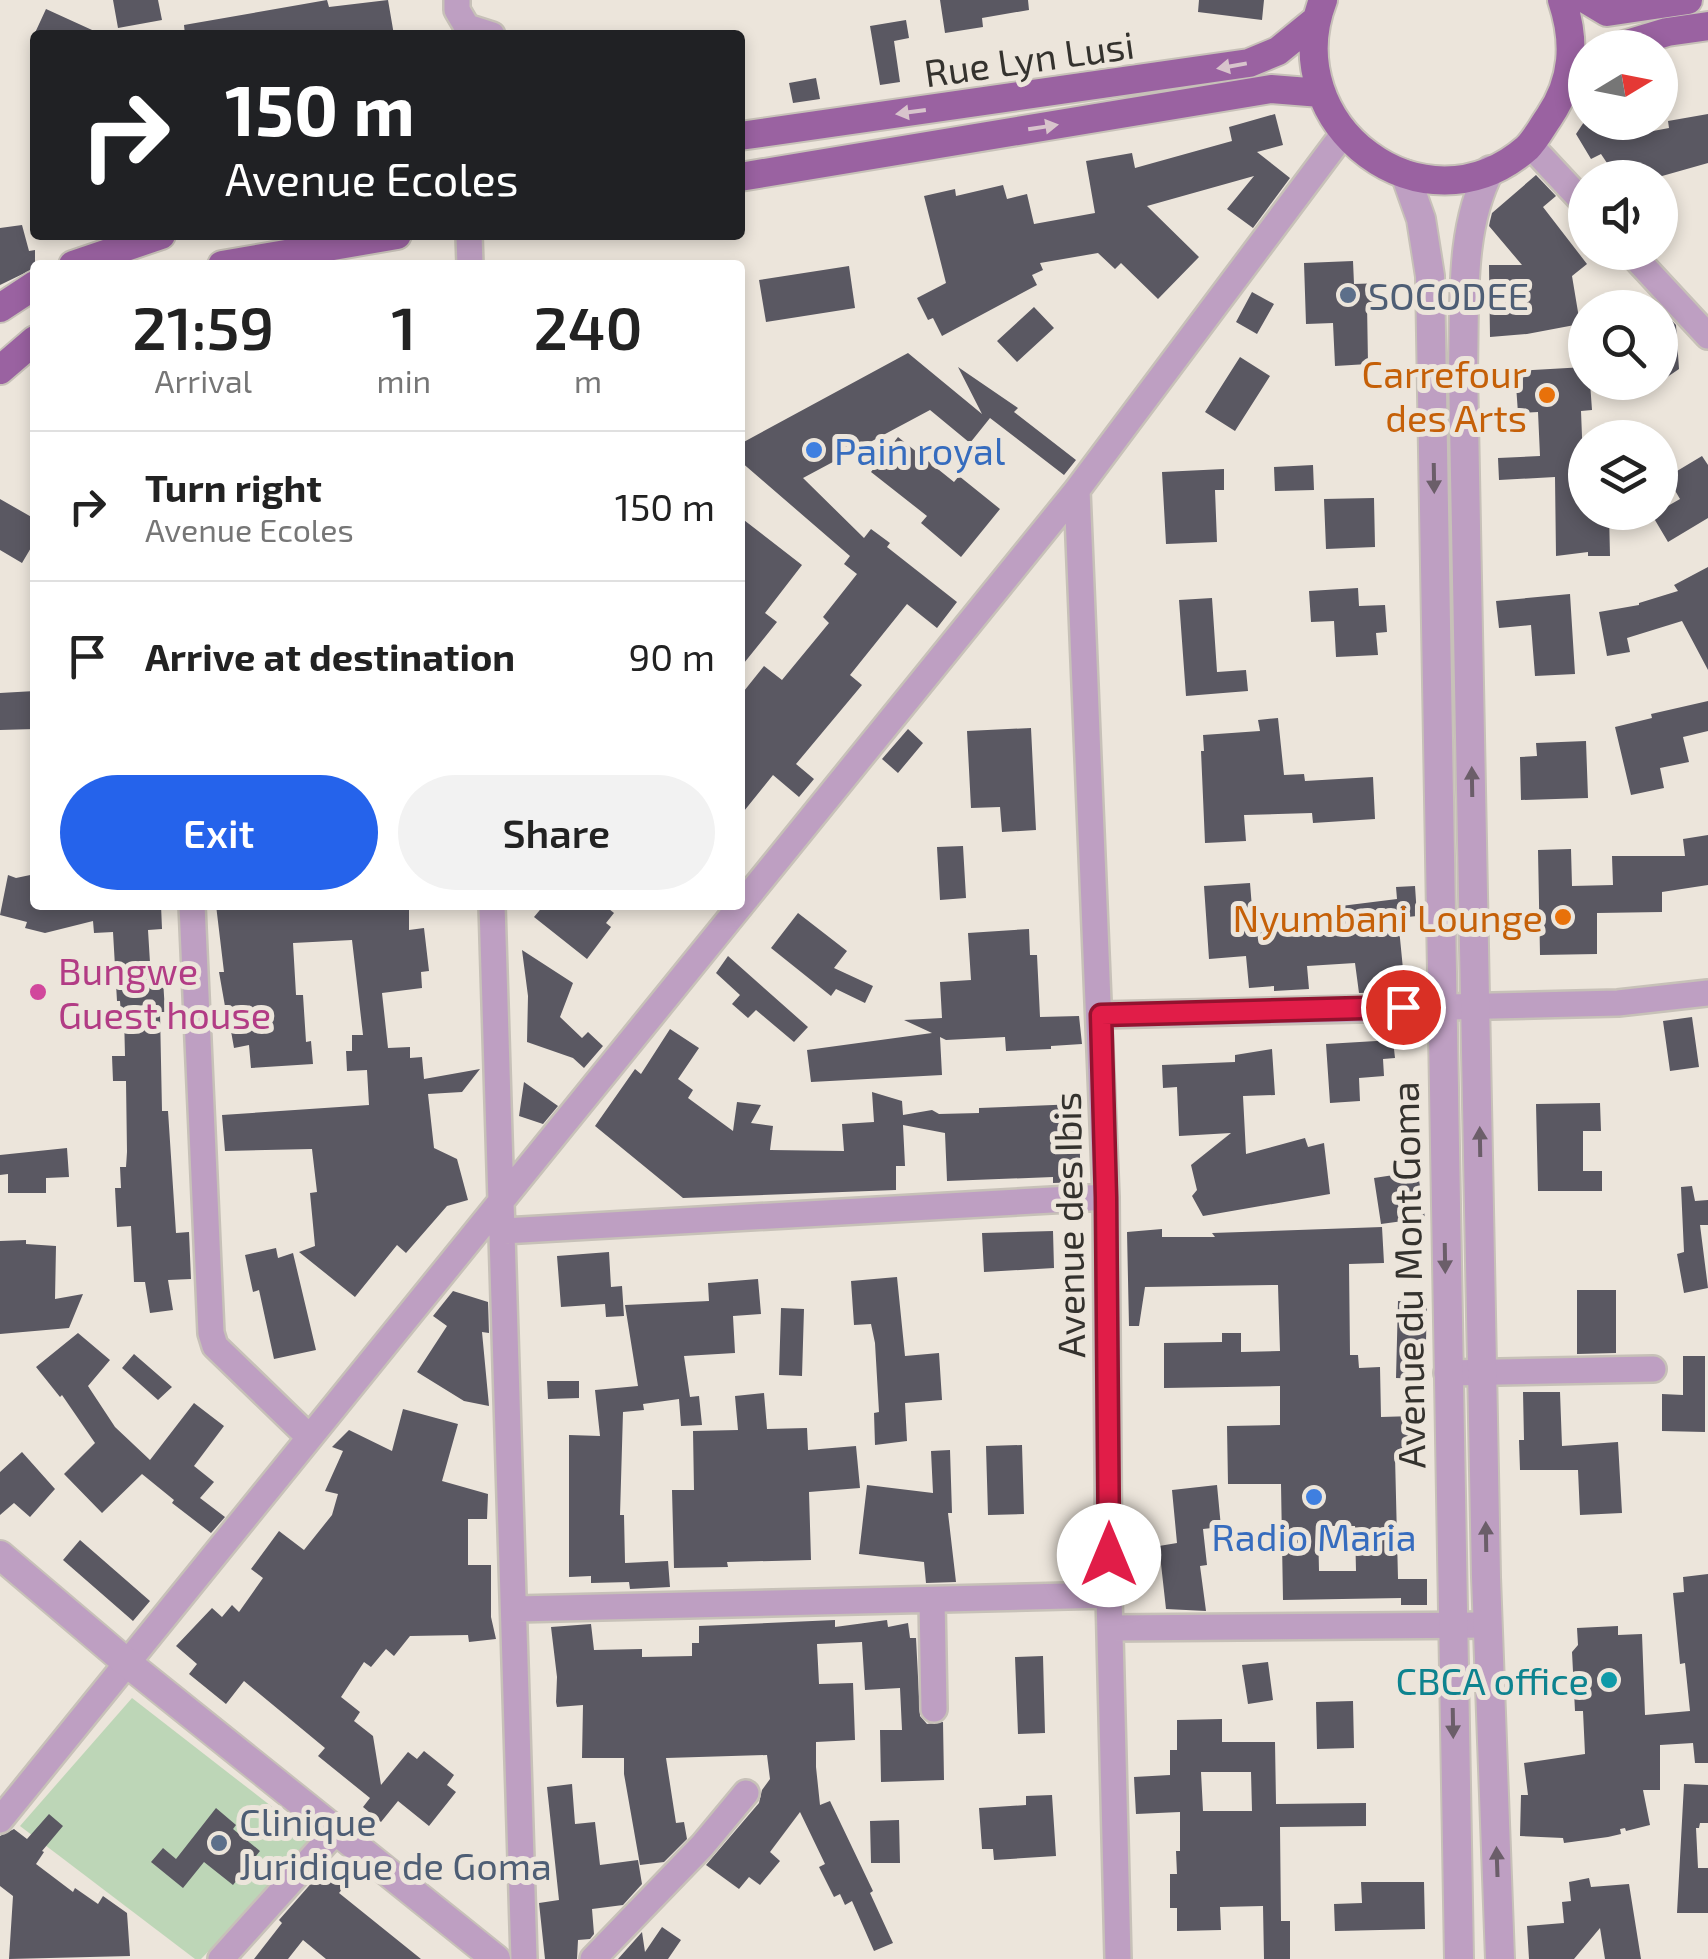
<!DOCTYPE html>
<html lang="en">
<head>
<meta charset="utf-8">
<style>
	:root { --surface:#fff; --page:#f2f2f2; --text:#222; --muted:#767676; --line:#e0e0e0; --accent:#2563eb }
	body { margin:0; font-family:"Exo 2",sans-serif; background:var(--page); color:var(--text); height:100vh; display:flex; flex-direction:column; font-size:38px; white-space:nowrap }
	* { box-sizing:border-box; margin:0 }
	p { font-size:32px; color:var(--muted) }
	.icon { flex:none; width:55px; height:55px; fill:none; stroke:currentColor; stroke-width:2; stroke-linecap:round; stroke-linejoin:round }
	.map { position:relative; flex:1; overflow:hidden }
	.panel { position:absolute; left:30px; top:260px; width:715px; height:650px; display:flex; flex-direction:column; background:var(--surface); border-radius:10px; box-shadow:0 5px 15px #0003 }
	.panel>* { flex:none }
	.hud { position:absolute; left:30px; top:30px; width:715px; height:210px; border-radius:10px; box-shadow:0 5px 15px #0003; background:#202124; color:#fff; overflow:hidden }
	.needle { width:65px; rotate:80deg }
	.tools { position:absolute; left:1568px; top:30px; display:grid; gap:20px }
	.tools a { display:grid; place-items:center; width:110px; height:110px; border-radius:50%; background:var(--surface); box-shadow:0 5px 15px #0003; font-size:50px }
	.pin { position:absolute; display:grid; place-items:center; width:85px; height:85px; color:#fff; margin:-42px; border:5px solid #fff; border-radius:50%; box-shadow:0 2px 10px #0007 }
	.me { position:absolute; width:110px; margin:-55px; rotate:0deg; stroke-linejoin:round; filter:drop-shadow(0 0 8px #0008) }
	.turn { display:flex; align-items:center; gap:35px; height:210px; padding:0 30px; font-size:45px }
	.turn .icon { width:130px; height:130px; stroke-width:2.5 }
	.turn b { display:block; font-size:70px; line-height:85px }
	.eta { display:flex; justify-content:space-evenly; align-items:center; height:170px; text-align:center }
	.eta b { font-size:60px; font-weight:600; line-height:70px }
	.button { display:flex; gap:20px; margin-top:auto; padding:20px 30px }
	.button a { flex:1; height:115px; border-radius:60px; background:var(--accent); color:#fff; font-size:40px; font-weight:600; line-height:115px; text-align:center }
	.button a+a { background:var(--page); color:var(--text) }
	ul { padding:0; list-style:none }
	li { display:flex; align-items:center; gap:30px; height:150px; padding:0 30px; border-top:2px solid var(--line) }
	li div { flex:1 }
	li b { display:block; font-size:38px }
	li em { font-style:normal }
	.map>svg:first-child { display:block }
</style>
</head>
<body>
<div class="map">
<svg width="1708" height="1959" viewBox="0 0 1708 1959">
	<rect width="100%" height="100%" fill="#ece5db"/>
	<path fill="#bdd6b7" d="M132,1698L316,1841L201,1959H195L20,1826Z"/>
	<path fill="#5a5862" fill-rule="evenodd" d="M113,0H158L162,20L118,28Z
		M327,0L329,7L388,0L394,35H185L184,25Z
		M940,0H1028L1029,10L982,18L983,27L945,33Z
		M1199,0H1264L1262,20L1198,12Z
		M46,9L103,35H34Z
		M906,20L909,38L894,41L900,82L880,85L870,26Z
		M816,78L820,99L793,103L789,83Z
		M1275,114L1283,145L1257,152L1290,178L1253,228L1227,209L1254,176L1147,206L1199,257L1158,299L1121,263L1115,269L1098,253L1040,263L1043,270L1032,275L1037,285L942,336L933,318L928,320L917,298L946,283L924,196L955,189L956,196L1003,185L1007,199L1027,194L1034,224L1095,213L1086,161L1132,153L1135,168L1232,141L1229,127Z
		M1708,114V163L1655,178H1617L1601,154L1591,159L1576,134L1584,122H1624L1632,135L1669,128L1668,121Z
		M1536,175L1556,196L1543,207L1587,264L1572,276L1580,324L1527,334L1490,337L1489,265H1522L1489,226L1490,221L1492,213Z
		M22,225L29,251L35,250V268L0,285V228Z
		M1353,261L1354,284L1382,283V302L1367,303L1368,364L1335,366L1333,323L1306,324L1304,263Z
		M849,266L855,308L766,322L759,280Z
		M1252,292L1274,304L1257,334L1236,322Z
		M1034,307L1054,328L1017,362L997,341Z
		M1660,308L1676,325L1679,369L1660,382Z
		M908,353L982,414L958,367L1018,408L1014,412L1076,460L1064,475L990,418L970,443L930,410L803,478L864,538L871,529L890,543L887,547L957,602L937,628L907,604L850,675L862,685L796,764L814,779L799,797L773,775L740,816V696L764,666L782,680L829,623L823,617L857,574L844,564L850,556L740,461V444Z
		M1240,357L1270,376L1235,431L1205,412Z
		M1585,367V382H1590L1592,410L1581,411L1585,512H1609L1610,556H1588V552L1556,556L1555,477L1499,480L1498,458L1540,456L1538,412L1518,413L1515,371Z
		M898,437L954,482L959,476L1000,509L961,557L921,523L927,516L871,472Z
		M1702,456L1708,465V518L1668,542L1652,515L1680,499L1667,477Z
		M1313,465L1314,490L1275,491L1274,467Z
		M1224,469V490H1215L1217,542L1166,544L1162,472Z
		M1374,498L1375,547L1326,549L1324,499Z
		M0,499L35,519V541L22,563L0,550Z
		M740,517L802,565L765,613L777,622L740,668Z
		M1708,567V670L1682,621L1627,638L1630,652L1607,656L1599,612L1639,605V603L1678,591L1674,585Z
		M1358,588L1359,606L1385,605L1387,632L1376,633L1378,655L1336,657L1334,621L1311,622L1309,591Z
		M1570,594L1575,674L1535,676L1531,625L1499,628L1496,601Z
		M1212,598L1217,672L1246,670L1248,691L1186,696L1179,600Z
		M35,691V729L0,730V693Z
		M1708,701V731L1683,737L1689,762L1660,768L1664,788L1631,795L1615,727L1652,718L1651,714Z
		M1278,718L1284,775L1304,774L1305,781L1373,777L1375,819L1313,823L1312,813L1244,815L1246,841L1205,843L1201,751H1204L1203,735L1260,731L1258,720Z
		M1031,728L1036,830L1002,832L1000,807L971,808L967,731Z
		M908,729L923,743L898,773L882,759Z
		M1586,741L1588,798L1521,800L1520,757L1537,756L1536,743Z
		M1708,835V885L1662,892V912L1597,913V954L1540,955L1538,850L1571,849L1572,886L1613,885L1612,856H1685L1683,839Z
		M963,846L966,898L940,900L937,847Z
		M35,874V905H161L162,929L148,930L151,979H163L165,1012H160L162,1111H168L176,1233L189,1232L191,1279L168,1280L173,1310L150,1313L145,1282H134L131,1226L117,1227L115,1188H121L120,1167H126L127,1152L126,1081H113L112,1056H125L124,1014H121L120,1001H117L113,932L94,933L93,921L45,933L25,928L27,922L0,915L8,875L16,878Z
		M1250,883L1254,933L1343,927L1341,906L1397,899L1396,887L1415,886L1417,916L1398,918L1403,969L1388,971L1391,992L1359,993L1355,963L1307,966L1309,989L1274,991V986L1249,988L1246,956L1209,959L1204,886Z
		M216,905H409V930L424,928L429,971L421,972L422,988L382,993L388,1048L410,1047V1058L422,1057L424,1079L480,1069L462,1092L428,1094L434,1148L457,1159L468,1200L447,1206L406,1253L397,1245L355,1297L299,1252L315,1246L310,1193L317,1192L312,1149L225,1151L222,1115L369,1105L367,1070L347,1071L346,1051H352V1035H363L352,940L293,943L296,995H303L306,1042L311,1041L313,1064L251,1068L249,1045L234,1048L231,1031H218L217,1013L226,1012L219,972H224Z
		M544,905H604L614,913L606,923L611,927L587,959L534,917Z
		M798,913L847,951L834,968L873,986L865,1003L836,989L831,996L771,948Z
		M1029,929L1030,955H1037L1040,1017L1079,1016L1082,1044L1051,1046V1049L1006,1051L1005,1037L946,1040L940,1037L942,1075L811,1082L807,1050L932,1033L904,1020L942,1018L940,982L971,980L968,933Z
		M522,950L573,983L560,1017L582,1038L588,1032L603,1046L584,1068L573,1058L527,1042L528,996Z
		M728,956L808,1027L794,1042L756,1010L748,1018L732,1004L740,995L716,973Z
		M1692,1017L1699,1067L1670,1071L1663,1021Z
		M670,1029L699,1048L678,1079L693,1090L688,1098L733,1131L737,1102L761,1105L751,1123L773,1126L770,1150L844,1151L842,1124L874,1122L872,1092L902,1101L903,1115L932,1110L939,1114L979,1113V1108L1078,1104L1081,1182L1053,1183V1177L947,1181L945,1133L903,1125L905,1166H896V1190L683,1198L595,1126L635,1069L641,1074Z
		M1393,1040L1395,1058L1383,1059L1384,1076L1359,1078L1360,1101L1330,1103L1326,1044Z
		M1272,1049L1275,1095L1243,1096L1246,1154L1305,1138L1308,1147L1324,1143L1330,1194L1203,1216L1192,1196L1197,1190L1191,1165L1231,1133L1179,1136L1177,1087L1163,1088L1162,1065L1235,1062V1055Z
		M524,1082L558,1106L543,1124L519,1116Z
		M1600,1103L1601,1131H1583V1171H1602V1191H1538L1536,1104Z
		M67,1148L69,1177L46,1178V1193H8V1174L0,1175V1155Z
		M1407,1173L1408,1182L1419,1180L1425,1218L1381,1224L1374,1178Z
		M1692,1186L1695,1201L1708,1200V1225H1700L1708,1288L1684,1293L1677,1254L1684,1252L1681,1187Z
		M1382,1227L1384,1263L1349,1264L1350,1355H1358L1359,1368L1380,1367L1381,1417L1414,1416L1426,1434L1418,1452L1395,1456L1398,1579H1427V1605H1401V1598L1283,1600L1281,1484H1228L1227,1426L1280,1425V1386L1164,1388V1343L1222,1342V1333H1241V1352L1280,1351L1278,1285L1145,1287L1139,1326H1129L1127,1232L1162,1229V1237H1215L1212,1233ZM1318,1526H1355L1356,1571H1319Z
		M1053,1231L1054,1268L984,1272L982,1233Z
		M26,1240V1244L56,1246L55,1299L83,1294L69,1328L0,1334V1241Z
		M276,1248L278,1258L293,1253L316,1350L274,1359L259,1290L253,1292L245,1255Z
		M609,1252L611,1287L622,1286L624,1316L606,1317L605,1304L561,1307L557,1256Z
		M897,1277L905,1356L939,1353L942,1400L905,1403L907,1441L875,1445L874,1413L879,1412L875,1343L871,1324L854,1325L851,1281Z
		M758,1279L761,1314L733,1316L735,1353L684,1356L690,1397L699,1396L702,1425L681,1426L679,1399L643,1404L644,1410L623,1412L620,1515H624L625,1563L668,1561L670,1587L630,1589L629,1582L591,1583V1576L569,1577V1435L600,1436L595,1390L638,1386L625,1305L709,1301L708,1283Z
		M1577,1290H1616V1353L1577,1354Z
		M453,1291L488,1302L489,1333L482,1332L489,1406L464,1401L417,1372L447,1326L433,1316Z
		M1398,1301L1427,1302L1425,1379L1396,1378Z
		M781,1308L804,1309L802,1376L779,1375Z
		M78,1333L110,1360L88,1386L115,1427L150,1460L194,1403L224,1426L194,1466L214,1482L200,1498L225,1517L211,1533L172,1503L174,1500L142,1474L102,1513L64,1474L95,1443L62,1395L60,1397L36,1367Z
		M134,1354L172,1387L158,1400L122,1368Z
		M1683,1356H1705V1432L1662,1431V1394L1683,1395Z
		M547,1381H579V1398L548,1399Z
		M1523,1392H1560L1562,1446L1618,1442L1622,1513L1580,1515L1578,1470H1520L1519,1440H1524Z
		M764,1393L767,1429L807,1428L808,1450L856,1446L860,1488L809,1492L811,1560L727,1562L728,1567L674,1568L672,1490H694L693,1431L738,1430L735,1396Z
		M403,1409L458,1424L442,1481L488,1494L487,1519H468V1565H491V1617L496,1639L469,1642L468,1635L410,1636L394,1656L386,1649L371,1667L364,1662L341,1697L360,1712L354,1721L373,1736L381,1785L408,1752L417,1759L424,1751L454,1775L447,1785L456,1792L429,1826L398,1801L381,1822L363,1807L370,1798L318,1756L325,1748L244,1681L226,1704L189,1674L197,1664L176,1646L212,1608L222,1617L232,1605L239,1612L263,1578L251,1569L279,1531L304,1550L332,1515L338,1494L325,1491L343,1451L332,1447L349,1430L392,1451Z
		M1022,1445L1024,1514L988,1515L986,1446Z
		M950,1450L952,1513H948L956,1582L926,1583L924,1562L859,1554L867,1485L933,1493L931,1451Z
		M22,1452L55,1489L30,1517L14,1503L0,1515V1472Z
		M1217,1485L1221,1527L1203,1529L1207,1565L1200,1566L1206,1611L1166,1609L1159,1546L1177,1543L1172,1490Z
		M80,1540L150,1601L133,1621L63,1560Z
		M1708,1574V1763H1695L1693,1743L1660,1745V1790H1643L1650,1825L1626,1831L1625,1828L1620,1829L1621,1834L1608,1837L1564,1843L1563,1838L1520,1836L1521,1795H1528L1524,1763L1585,1754L1583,1711H1575L1572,1652L1578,1645L1577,1628L1618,1626V1635L1642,1634L1645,1715L1690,1711L1685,1663L1680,1664L1673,1593L1684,1592L1683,1577Z
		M835,1620V1627L887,1620L888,1627L908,1623L910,1638H916L920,1716L927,1724L943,1722L944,1780L881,1782L880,1730H902L900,1688L865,1690L862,1642L817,1644L819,1684L853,1683L855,1740L816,1742V1767L820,1805L830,1801L873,1891L870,1893L893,1943L874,1951L852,1901L845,1905L840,1894L834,1897L819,1867L825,1864L800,1812L770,1852L780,1861L760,1885L749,1877L739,1889L706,1865L759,1803L762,1790L770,1779L767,1755L666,1758L676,1823L684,1822L687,1839L664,1862L640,1865L624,1774V1758H582L583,1705L557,1707L556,1702L557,1677L551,1627L591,1624L594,1650L642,1649V1657L692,1656V1643H699V1626Z
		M1043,1656L1045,1733L1018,1734L1015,1657Z
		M1268,1662L1273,1700L1248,1704L1242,1665Z
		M1353,1701L1354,1748L1317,1749L1316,1702Z
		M1222,1719V1742H1275L1276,1804L1366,1803V1826L1280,1827L1281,1921H1290V1959H1264L1263,1906L1220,1907L1221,1930L1177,1931V1908H1170V1874H1177L1176,1851H1180V1812L1136,1814L1134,1777L1170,1775V1750H1177V1720ZM1201,1772H1251L1252,1811H1203Z
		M572,1784L575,1824L595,1822L600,1865L638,1860L642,1884L623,1905L592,1909L594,1934L590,1939L578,1940L577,1959H545L539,1903L559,1900L547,1787Z
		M1684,1784L1708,1785V1823H1700L1699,1828H1696L1698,1868H1708V1913H1677Z
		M1052,1795L1056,1856L994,1860L993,1849H982L979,1808L1026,1805V1796Z
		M216,1808L236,1825L233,1829L260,1851L233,1885L204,1862L183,1888L151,1862L163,1848L176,1859Z
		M49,1814L63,1826L42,1851L44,1852L36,1864L73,1892L75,1888L98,1904L103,1896L127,1913L130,1956L9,1959L13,1896L0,1886V1836L14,1829L27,1839Z
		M899,1820L900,1863H871L870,1821Z
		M329,1863L350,1880L339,1893L421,1959H326L303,1940L288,1959H254L282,1923L279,1920Z
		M1589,1878L1591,1887L1629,1884L1641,1959H1605L1600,1928L1574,1959H1529L1527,1926L1564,1923L1562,1902L1571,1901L1569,1882Z
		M1361,1882H1424L1425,1929L1335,1931L1334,1904L1362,1903Z
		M662,1927L681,1940L668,1959H618L642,1932L645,1952Z"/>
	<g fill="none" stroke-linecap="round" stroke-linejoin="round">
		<g stroke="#c7c1b8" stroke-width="30">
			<path id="minor" d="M457,0V10L467,27L492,35
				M1530,145L1585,204
				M469,235L470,265
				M1630,252L1708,336
				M1077,490L1106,1197L1109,1595L1118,1959
				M192,905L211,1333L215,1346L308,1436
				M492,905L524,1959
				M1101,1015L1618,1003L1708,993
				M504,1231L1106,1197
				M1447,1373L1653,1369
				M932,1600L934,1709
				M516,1609L1109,1595
				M1111,1628L1488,1625
				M0,1820L1077,490L1344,133
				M221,1959L336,1831
				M593,1959L702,1846L746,1793"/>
		</g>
		<g stroke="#c7c1b8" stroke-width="32">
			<path id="tertiary" d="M1490,170C1459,229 1465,304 1463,369L1486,1577L1500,1959
				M1405,174L1421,219L1430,276L1459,1959
				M0,1555L126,1662L496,1959"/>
		</g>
		<g stroke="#c7c1b8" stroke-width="32">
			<path id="primary" d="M1323,0C1275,125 1424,238 1527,148C1536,139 1542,127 1549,117C1574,80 1576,42 1562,0
				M1587,0L1607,12L1688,0
				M1614,48L1667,32L1708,26
				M740,136L1249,63L1278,51L1316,20
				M740,177L1271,89L1321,93
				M73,265L161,235
				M222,265L397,235
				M0,308L35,285
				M0,370L35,340"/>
		</g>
		<use href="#minor" stroke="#be9fc2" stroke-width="25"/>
		<use href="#tertiary" stroke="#be9fc2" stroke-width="28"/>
		<use href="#primary" stroke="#9a62a1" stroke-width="28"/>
	</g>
	<defs><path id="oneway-solid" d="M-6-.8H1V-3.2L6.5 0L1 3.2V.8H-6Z" transform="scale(2.5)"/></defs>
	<g fill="#d8c4cc">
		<use href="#oneway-solid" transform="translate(1232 66) rotate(170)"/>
		<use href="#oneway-solid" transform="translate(911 112) rotate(172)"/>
		<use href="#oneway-solid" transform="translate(1043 127) rotate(-9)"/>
	</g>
	<g fill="#6b5e69">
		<use href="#oneway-solid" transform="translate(1434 478) rotate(89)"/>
		<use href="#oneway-solid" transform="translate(1472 782) rotate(-91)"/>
		<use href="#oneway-solid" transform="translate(1480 1142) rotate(-91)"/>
		<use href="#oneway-solid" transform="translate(1445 1258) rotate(89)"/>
		<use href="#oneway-solid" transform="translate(1486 1537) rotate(-91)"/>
		<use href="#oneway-solid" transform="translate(1453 1723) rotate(89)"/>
		<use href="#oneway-solid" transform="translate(1497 1862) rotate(-92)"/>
	</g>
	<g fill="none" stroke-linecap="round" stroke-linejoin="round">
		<g stroke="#92132f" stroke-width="25">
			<path id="route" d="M1109,1555L1106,1197L1101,1015L1403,1007"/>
		</g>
		<use href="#route" stroke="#e11d48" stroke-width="18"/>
	</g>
	<g fill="#5c6f8a" stroke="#ece5db" stroke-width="4">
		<circle cx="1348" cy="295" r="10"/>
		<circle cx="219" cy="1843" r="10"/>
	</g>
	<g fill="#e8710a" stroke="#ece5db" stroke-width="4">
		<circle cx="1547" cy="395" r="10"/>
		<circle cx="1563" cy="917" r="10"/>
	</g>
	<g fill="#3f7fe0" stroke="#ece5db" stroke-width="4">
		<circle cx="814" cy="450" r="10"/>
		<circle cx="1314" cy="1497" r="10"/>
	</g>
	<circle fill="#d1479c" stroke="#ece5db" stroke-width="4" cx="38" cy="992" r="10"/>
	<circle fill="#0f9aa8" stroke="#ece5db" stroke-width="4" cx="1609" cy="1680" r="10"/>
	<g text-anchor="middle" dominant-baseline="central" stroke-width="10" stroke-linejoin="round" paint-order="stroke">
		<g font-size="38" fill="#34322e" stroke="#ece5db">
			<text transform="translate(1029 58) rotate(-8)">Rue Lyn Lusi</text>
			<text transform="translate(1068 1225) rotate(-91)">Avenue des Ibis</text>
			<text transform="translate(1407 1275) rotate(-91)">Avenue du Mont Goma</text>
		</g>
		<g font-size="38" fill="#4e5e75" stroke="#ece5db" text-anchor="start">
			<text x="1368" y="295">SOCODEE</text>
			<text x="239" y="1821">Clinique<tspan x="239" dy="44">Juridique de Goma</tspan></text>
		</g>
		<g font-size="38" fill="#c56008" stroke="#ece5db" text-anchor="end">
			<text x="1527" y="373">Carrefour<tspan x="1527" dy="44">des Arts</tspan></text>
			<text x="1543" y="917">Nyumbani Lounge</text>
		</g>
		<g font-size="38" fill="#366cbe" stroke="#ece5db" text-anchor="start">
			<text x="834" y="450">Pain royal</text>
			<text x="1314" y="1536" text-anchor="middle">Radio Maria</text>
		</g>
		<g font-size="38" fill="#b23c85" stroke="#ece5db" text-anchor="start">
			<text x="58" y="970">Bungwe<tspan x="58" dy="44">Guest house</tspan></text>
		</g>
		<g font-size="38" fill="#0d838f" stroke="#ece5db" text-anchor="end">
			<text x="1589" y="1680">CBCA office</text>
		</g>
	</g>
</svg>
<div class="tools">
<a><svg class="needle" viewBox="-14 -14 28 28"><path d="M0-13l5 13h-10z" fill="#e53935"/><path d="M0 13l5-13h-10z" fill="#767676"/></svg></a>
<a><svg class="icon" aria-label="sound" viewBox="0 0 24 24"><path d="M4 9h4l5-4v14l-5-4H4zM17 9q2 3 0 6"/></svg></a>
<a><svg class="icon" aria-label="search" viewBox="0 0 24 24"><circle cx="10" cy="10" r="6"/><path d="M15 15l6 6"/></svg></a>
<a><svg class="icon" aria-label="layers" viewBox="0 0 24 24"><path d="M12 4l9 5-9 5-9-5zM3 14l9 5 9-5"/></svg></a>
</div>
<div class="pin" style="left:1403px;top:1007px;background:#d93025"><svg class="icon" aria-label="arrive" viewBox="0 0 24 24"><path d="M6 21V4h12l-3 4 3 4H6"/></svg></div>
<svg class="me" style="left:1109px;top:1555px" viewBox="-20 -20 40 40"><circle r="19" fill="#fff"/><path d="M0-13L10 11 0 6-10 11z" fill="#e11d48"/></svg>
<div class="hud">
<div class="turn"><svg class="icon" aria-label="right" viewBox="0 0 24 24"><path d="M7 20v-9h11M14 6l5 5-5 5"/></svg><div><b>150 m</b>Avenue Ecoles</div></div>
</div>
<section class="panel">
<div class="eta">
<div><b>21:59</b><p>Arrival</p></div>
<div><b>1</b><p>min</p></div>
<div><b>240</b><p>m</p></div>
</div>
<ul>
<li><svg class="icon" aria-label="right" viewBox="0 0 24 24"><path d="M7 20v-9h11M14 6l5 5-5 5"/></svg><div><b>Turn right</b><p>Avenue Ecoles</p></div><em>150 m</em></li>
<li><svg class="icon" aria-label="arrive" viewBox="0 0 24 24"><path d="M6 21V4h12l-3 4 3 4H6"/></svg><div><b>Arrive at destination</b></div><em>90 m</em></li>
</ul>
<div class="button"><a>Exit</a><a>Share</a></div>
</section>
</div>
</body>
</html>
